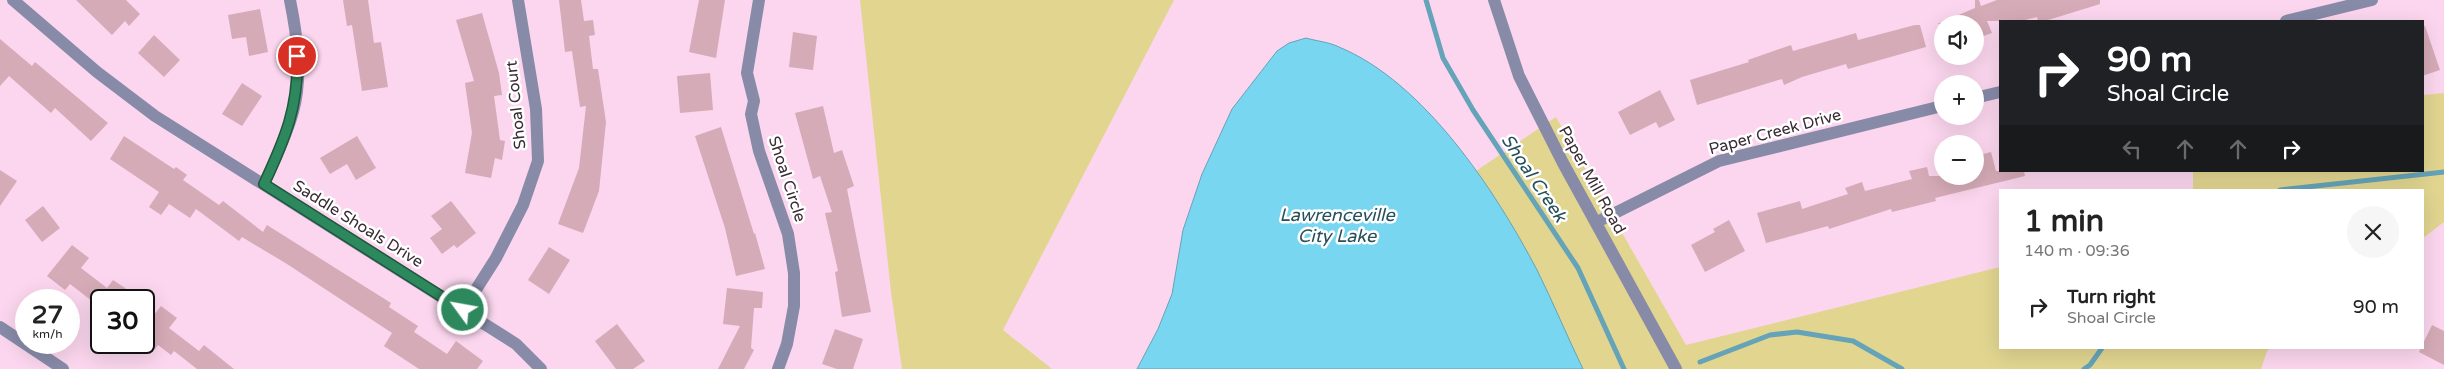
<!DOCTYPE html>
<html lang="en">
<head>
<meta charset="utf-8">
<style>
	:root { --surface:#fff; --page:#f6f6f6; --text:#222; --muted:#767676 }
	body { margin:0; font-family:"Varela Round",sans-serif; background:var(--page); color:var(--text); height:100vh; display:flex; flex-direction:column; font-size:19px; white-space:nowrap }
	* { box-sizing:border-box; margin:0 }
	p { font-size:16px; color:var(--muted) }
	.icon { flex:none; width:28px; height:28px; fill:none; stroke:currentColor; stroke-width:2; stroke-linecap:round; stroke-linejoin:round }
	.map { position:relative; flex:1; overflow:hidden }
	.drawer { position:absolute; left:1999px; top:189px; width:425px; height:160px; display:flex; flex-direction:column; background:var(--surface); border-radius:0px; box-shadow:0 5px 20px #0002 }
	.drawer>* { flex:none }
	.guide { position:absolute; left:1999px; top:20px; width:425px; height:152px; border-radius:0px; box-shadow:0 5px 20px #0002; background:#202124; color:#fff; overflow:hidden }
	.controls { position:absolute; left:1934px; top:15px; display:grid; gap:10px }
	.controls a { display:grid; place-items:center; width:50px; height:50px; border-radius:50%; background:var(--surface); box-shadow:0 5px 20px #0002; font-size:25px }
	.speed { position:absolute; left:15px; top:289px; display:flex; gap:10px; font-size:25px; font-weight:700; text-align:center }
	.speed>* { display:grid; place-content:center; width:65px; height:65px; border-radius:50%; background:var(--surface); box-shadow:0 5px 20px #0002; line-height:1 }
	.speed small { font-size:12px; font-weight:400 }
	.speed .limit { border:2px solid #111; border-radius:8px; background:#fff; color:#111 }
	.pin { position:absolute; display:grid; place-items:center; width:42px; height:42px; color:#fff; margin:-21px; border:2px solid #fff; border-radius:50%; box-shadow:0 1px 5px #0007 }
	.me { position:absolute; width:55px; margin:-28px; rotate:302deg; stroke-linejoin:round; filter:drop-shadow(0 0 4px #0008) }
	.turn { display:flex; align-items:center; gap:18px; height:105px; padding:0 25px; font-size:22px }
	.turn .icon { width:65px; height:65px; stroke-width:2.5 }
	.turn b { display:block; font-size:35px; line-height:42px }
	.lanes { display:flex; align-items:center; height:48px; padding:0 25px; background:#0003; justify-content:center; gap:25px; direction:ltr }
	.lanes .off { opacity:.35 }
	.round { display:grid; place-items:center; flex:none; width:52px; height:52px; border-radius:26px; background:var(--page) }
	.head { display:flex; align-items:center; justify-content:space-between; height:85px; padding:0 25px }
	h1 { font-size:30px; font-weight:700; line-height:38px }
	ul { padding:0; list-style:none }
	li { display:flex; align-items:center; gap:15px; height:65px; padding:0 25px }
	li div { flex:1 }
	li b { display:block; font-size:19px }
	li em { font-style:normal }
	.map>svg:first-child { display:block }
</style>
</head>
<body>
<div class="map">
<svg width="2444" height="369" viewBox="0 0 2444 369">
	<rect width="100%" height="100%" fill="#fbd6ee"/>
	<path fill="#e1d590" d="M860,0H1174L1003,330L1052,369H902L891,292Z
		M2444,93V222L2423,238L2422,190H2193V171H2422L2423,95Z
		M1556,117L1686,345L2000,267V348H2271L2267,351L2261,369H1348L1473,173Z"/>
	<path fill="#78d6f1" stroke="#65a3b8" d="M1306,38C1316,41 1329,42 1339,47C1424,82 1495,190 1537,270C1553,302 1567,336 1583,369H1137L1158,329L1172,294L1183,230L1202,174L1232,109L1277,51L1289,43Z"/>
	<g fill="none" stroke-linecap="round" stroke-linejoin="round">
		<path stroke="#65a3b8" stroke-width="5" d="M1426,0L1443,58L1473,110L1578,268L1624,369
			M2280,190L2444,172
			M1700,362L1770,335L1797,332L1853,341L1902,369
			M2084,369L2090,365L2102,348"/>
	</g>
	<path fill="#d5abb7" d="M76,0H126L140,14L129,26L125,21L112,35Z
		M343,0H368L374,43L381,42L388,87L362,91L352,25L347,26Z
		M559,0H581L584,21L593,20L595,35L589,36L593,69H598L606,122L599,191L583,233L558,224L579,168L586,106L580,107L572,51L565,52Z
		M699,0H725L716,58L689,52Z
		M1975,0H1979L1981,6L1997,0H2100V4L2045,21H2038L2037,17L2021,21H1987L1992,33L1975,39V24H1937L1975,8Z
		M260,9L268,52L249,56L246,37L232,39L228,15Z
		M482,13L499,73L502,95L494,96L500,140L505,141L502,160L495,158L491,178L465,173L472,133L465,83L474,81L456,20Z
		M1915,25H1920L1926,47L1848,69L1846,64L1802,77L1784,85L1782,79L1697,105L1690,80L1749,62L1748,60L1791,45L1793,51L1856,33L1858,40Z
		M2422,26H2425L2440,70L2422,76Z
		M793,32L817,36L813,70L789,67Z
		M154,35L180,60L164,77L138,53Z
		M0,39L32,66L35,62L108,123L91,141L55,108L51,113L9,76L0,86Z
		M710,73L713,110L680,113L677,76Z
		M242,83L262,96L242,126L222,114Z
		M1660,90L1675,120L1659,128L1656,122L1630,135L1618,112Z
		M823,106L834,153L842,150L854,186L847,189L871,312L842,317L835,272L838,271L825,213L832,212L820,176L813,179L795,113Z
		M721,127L754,234L755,233L765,269L736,276L725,228L695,136Z
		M124,136L174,169L176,167L187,175L183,180L219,205L223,201L263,232L267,225L391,303L389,307L418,326L414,332L447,354L456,341L483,361L477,369H419L384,346L392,333L287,264L242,237L239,241L196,209L190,218L169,204L161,215L149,207L159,192L110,159Z
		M357,136L376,168L356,180L347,164L330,174L320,158Z
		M1991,152L1996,171H2024L2025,176L1935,198L1936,201L1892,212L1891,209L1829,229L1828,226L1766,243L1757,213L1800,201L1802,209L1848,194L1845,188L1862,182L1865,191L1912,179L1909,171L1927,167L1929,176H1975V156Z
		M0,170L17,181L0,206Z
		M451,201L476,233L457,248L454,245L442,254L430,238L442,229L431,216Z
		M43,206L60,228L42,242L25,220Z
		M1729,220L1745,251L1705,272L1691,245L1715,232L1713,229Z
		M72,245L89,258L81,268L107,288L113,280L143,300H101V308L70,284L65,290L47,276Z
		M549,247L570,260L549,294L528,280Z
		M727,288L763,292L762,308H754L751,348L754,350L744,369H718L740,326L723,324Z
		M161,306L177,318L169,328L199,351L204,345L234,369H197L174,351L171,355L158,345L155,349L144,341V328Z
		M617,324L645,361L633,369H616L595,341Z
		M2432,325L2444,331V365L2419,352Z
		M835,329L863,339L853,369H837L822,364Z"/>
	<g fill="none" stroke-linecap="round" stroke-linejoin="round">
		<path stroke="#878ba8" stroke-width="12" d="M13,0L97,72L155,116L516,344L541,369
			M759,0L747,73L754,101L751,114L759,151L788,234L794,273V306L787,344L778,369
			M1494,0L1519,76L1563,163L1676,369
			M2286,21L2372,0
			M1975,98L2000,92
			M264,184C275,160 286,137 293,112C303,76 297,35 290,0
			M1597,222L1719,161L1942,106
			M463,310L496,258L523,205L538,161L536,109L518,0
			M0,327L63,369"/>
	</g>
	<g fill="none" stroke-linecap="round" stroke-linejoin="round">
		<g stroke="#1e583c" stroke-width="12">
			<path id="route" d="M297,56C299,106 285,139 264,184L463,310"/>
		</g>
		<use href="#route" stroke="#2e885d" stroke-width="9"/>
	</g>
	<g text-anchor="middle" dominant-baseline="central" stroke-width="5" stroke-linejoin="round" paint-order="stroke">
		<g font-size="16" fill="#392b34" stroke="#fff">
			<text transform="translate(516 105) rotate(-96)">Shoal Court</text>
			<text transform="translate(1775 132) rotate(-15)">Paper Creek Drive</text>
			<text transform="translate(787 179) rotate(72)">Shoal Circle</text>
			<text transform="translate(1592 180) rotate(61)">Paper Mill Road</text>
			<text transform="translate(358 224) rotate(32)">Saddle Shoals Drive</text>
		</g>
		<g font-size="18" font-style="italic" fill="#26505c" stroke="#fff">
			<text transform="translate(1534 178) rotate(56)">Shoal Creek</text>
			<text x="1337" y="215">Lawrenceville<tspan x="1337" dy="21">City Lake</tspan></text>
		</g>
	</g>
</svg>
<div class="controls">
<a><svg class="icon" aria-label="sound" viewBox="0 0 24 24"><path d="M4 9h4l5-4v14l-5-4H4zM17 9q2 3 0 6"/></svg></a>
<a>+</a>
<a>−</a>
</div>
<div class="speed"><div>27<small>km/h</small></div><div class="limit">30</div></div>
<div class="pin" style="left:297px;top:56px;background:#d93025"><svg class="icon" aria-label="arrive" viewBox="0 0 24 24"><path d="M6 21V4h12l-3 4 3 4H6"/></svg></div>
<svg class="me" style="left:463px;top:310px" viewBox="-20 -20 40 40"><circle r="17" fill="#2e885d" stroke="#fff" stroke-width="3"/><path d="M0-11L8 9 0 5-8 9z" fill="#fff"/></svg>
<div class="guide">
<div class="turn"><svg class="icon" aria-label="right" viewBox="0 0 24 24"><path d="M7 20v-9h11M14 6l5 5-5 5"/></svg><div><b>90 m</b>Shoal Circle</div></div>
<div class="lanes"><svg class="icon off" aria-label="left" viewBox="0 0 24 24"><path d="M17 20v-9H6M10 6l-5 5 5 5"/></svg><svg class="icon off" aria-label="ahead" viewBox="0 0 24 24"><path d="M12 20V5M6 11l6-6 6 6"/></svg><svg class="icon off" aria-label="ahead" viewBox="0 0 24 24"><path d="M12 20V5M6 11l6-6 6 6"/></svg><svg class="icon" aria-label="right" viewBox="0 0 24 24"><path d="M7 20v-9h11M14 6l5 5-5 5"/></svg></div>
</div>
<section class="drawer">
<div class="head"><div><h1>1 min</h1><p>140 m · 09:36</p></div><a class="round"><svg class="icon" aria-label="close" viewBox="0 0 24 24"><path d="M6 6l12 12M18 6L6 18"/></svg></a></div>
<ul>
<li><svg class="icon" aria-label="right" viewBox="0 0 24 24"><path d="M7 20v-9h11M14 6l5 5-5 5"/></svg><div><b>Turn right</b><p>Shoal Circle</p></div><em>90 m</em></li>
</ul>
</section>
</div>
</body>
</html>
